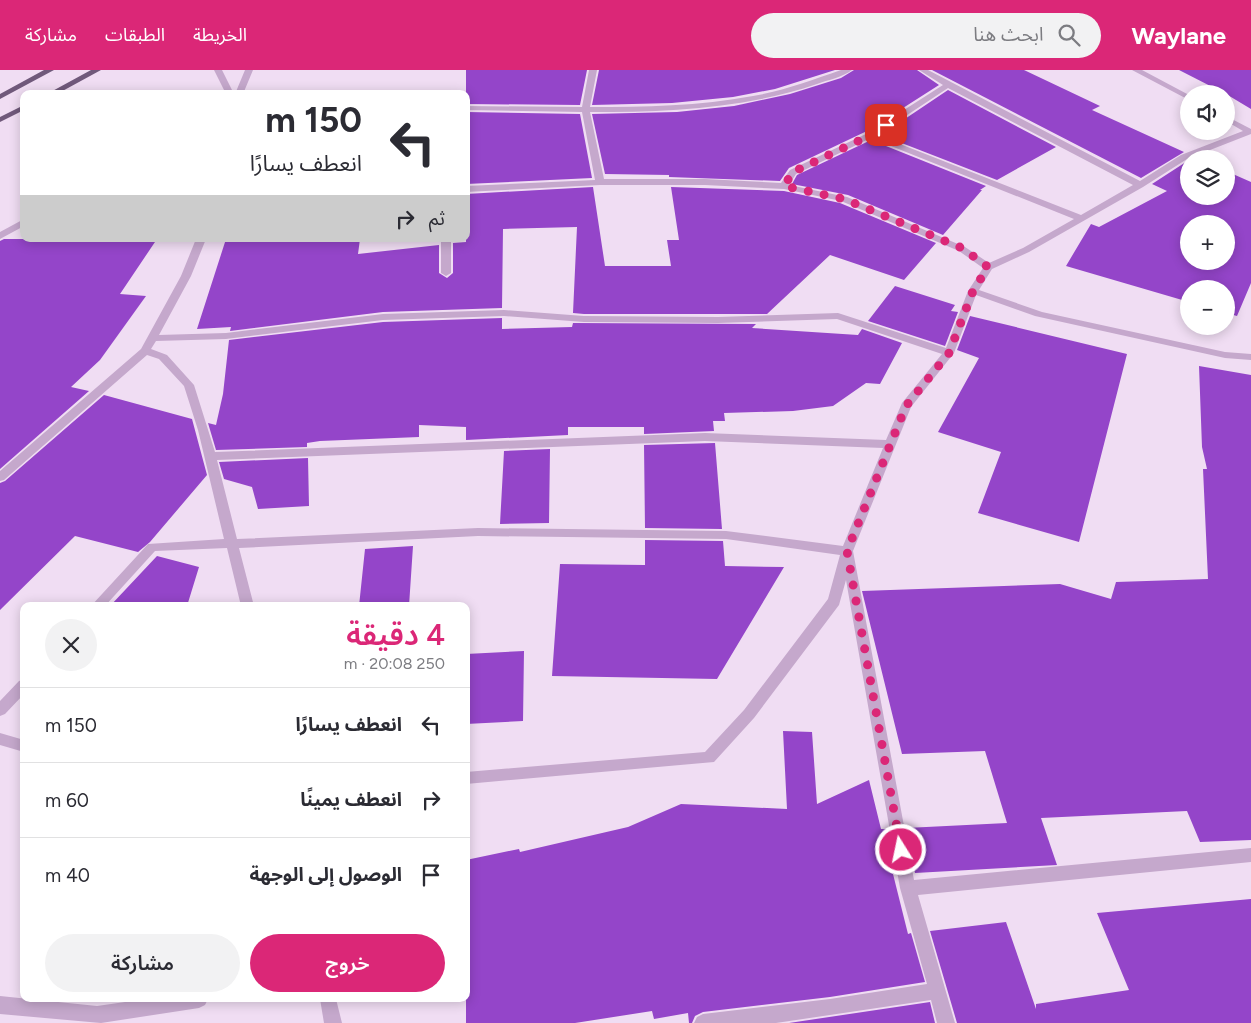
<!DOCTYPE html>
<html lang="ar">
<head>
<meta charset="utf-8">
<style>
	:root { --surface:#fff; --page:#f2f2f3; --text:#2b2b33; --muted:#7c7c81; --line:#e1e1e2; --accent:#db2777 }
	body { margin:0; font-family:Figtree,"Noto Sans Arabic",sans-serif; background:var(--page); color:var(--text); direction:rtl; height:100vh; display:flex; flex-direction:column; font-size:19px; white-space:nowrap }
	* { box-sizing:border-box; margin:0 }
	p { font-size:16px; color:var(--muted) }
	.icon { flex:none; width:28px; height:28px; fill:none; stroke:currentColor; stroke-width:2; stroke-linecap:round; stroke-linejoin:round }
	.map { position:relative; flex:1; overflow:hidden; direction:ltr }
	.drawer { position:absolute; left:20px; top:532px; width:450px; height:400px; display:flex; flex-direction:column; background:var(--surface); border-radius:10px; box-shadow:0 2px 12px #0003; direction:rtl }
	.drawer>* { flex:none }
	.guide { position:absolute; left:20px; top:20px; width:450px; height:152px; border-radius:10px; box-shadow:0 2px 12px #0003; direction:rtl; background:#fff; color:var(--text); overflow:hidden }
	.buttons { position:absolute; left:1180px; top:15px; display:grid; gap:10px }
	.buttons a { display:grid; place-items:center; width:55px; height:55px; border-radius:50%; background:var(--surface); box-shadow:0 2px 12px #0003; font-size:25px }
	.pin { position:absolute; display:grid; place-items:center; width:42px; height:42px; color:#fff; margin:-21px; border-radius:10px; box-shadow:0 2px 8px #0006 }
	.me { position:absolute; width:55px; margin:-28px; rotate:350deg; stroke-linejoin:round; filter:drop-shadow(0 0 4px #0008) }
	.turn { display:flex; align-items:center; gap:18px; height:105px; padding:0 25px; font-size:22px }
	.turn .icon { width:65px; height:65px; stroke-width:2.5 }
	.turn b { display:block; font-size:35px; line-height:42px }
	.then { display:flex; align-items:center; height:48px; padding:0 25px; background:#0003; gap:10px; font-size:19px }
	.round { display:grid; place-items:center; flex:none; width:52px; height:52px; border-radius:26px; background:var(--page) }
	.summary { display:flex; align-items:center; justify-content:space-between; height:85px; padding:0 25px }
	h1 { font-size:30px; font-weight:600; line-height:38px; color:var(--accent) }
	.button { display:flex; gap:10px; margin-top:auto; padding:10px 25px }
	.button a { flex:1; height:58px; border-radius:30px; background:var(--accent); color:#fff; font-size:20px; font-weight:600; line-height:58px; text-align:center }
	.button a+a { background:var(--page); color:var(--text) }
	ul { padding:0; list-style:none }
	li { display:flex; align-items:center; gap:15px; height:75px; padding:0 25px; border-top:1px solid var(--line) }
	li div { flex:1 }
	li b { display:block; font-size:19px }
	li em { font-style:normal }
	header { display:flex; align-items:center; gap:30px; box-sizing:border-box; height:70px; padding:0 25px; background:var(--accent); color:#fff }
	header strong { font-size:24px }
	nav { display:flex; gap:28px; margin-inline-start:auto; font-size:18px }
	.search { width:350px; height:45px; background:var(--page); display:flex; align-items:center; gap:12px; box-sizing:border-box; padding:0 18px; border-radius:28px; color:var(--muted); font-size:19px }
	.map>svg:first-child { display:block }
</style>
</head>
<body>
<header>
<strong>Waylane</strong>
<div class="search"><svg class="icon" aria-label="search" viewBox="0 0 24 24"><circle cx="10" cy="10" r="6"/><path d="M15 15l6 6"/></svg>ابحث هنا</div>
<nav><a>الخريطة</a><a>الطبقات</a><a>مشاركة</a></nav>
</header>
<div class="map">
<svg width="1251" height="953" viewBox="0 0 1251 953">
	<rect width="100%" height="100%" fill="#f0ddf3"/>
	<path fill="#9445c9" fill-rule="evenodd" d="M466,0H587L580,35L466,34Z
		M599,0H835L775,19L733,27L672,33L592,35Z
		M854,0H917L939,15L867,61L789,98L780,111L669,107V105L605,104L592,44L677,42L734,36L790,24L841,8Z
		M932,0H1024L1100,36L1092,40L1184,82L1141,108Z
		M1179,0H1251V39L1226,24Z
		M948,20L1056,77L997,110L881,65Z
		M466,42L580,44L592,108L466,114Z
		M871,70L986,116L980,120H982L943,165L848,125L792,114L797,105Z
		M1189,90V126H1226V101L1251,112V213L1237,246L1226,243V219H1189V232L1066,196L1091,154L1099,157L1167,121L1152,114ZM1189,154H1226V191H1189Z
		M593,117L605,196H671L667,170H679L671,117L784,121L840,133L936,173L904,210L830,185L767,244H584L573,243L577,157L503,159L502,238L383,242L230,261L231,257L197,259L226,169H360L358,184L439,175V203L447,208L453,203V173L466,172V124Z
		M4,169H157L120,224L146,226L100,290L71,317L89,321L0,399V171Z
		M895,216L955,235L951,241L958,242L945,276L868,251Z
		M970,246L1127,284L1079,472L978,443L1001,382L938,362L979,288L957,280Z
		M502,248V259L572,257L573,253L756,254L752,258L858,265L862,259L902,273L880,314L866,313L833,336L793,341L724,343L725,351H713L714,361L644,364V357H568V365L466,370V357L419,355V367L320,371L307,373V377L216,380L208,353L216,355L223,324L229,270L383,252Z
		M1199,296L1251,305V770L1200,772L1187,741L1041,748L1057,795L915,803L906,758L1007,753L985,681L902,684L862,521L1060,514L1111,529L1116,512L1208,509L1203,399H1207L1202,377Z
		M104,325L192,349L207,405L150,472L138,482L75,466L0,540V413L5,411Z
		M715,373L722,459L645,458L644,375Z
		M550,379L549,453L500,454L504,381Z
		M308,388L309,436L258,439L252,417L224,409L219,392Z
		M645,470L723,471L725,496L784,497L717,609L552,606L560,494L645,495Z
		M413,476L409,536H359L365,479Z
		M157,486L199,497L187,536H110Z
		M524,581L523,651L466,654V584Z
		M783,661L812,662L817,734L869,710L881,759H888L896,804H893L908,864L911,863L925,912L830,927L703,942L695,946L692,953H689L688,943L654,949L652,941L575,953H466V790L519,779L520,782L628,757L681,734L787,739Z
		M1251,829V953H957L930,861L1006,852L1036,939V934L1129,920L1097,843Z
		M930,932L935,953H789Z"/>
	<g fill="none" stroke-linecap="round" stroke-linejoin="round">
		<path fill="#c5a8cc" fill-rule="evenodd" d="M214,0H222L234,24H226Z
			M245,0H253L243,24H235Z
			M589,0H597L590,37C644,37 700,36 753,26C783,21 812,10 841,0H852C843,7 828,10 817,14C744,39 667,42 590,42L604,109H705L781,113L790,100L868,63L943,15L919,0H928L1140,111L1181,85L1243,61L1226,51V46L1251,59V64L1187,89L1143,117L1029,182L992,199L979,220L1042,242L1225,282L1251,284V290L1225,288L1035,246L976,225L954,283L911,337L853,481L914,810L1251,778V792L918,825L955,953H937L931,930L776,953H694L697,947L703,944L830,929L927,914L900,818L846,510L839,535L754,648L714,692L466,714V702L705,682L744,640L828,529L840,485L726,469L478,466L239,478L254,536H241L227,478L155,481L105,536H91L148,474L224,469L198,360L184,316L159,289L147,285L4,410L0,411V401L141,279L181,206L196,169H206L191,206L159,265L226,263L383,244L504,240L584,246L718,247L838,243L946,278L968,221L983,198L959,181L841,131L784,119L705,115H600L466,122V116L595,110L582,42L466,40V36L582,37ZM948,18L1133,115L1081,145L877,65ZM871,68L1074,149L1023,178L989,193L965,177L847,127L789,115L796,104ZM504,246L584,252L718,253L837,249L942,284L902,333L886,370L705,363L215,382L194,315L167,285L151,279L156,271L226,269L383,250ZM705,371L883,378L843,476L726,461L478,458L237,469L217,390Z
			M1132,0H1142L1189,25V30Z
			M24,149V156L0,169V162Z
			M441,169H451V203L446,206L441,203Z
			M24,609V624L5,644L0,646V631L19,611Z
			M0,663L24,670V682L0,675Z
			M0,926L97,936L146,929H208L205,935L199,938L101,953L0,944Z
			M320,929H336L342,953H324Z"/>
		<path fill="#70597b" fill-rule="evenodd" d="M44,0H54L0,29V24Z
			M91,0H101L57,24H47Z
			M24,35V40L0,52V47Z"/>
	</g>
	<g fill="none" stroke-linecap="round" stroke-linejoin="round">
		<path stroke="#db2777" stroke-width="9" stroke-dasharray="0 16.2" d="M886,55L871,65L793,102L784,116L844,129L962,178L988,197L973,221L949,283L906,336L847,481L901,780"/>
	</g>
</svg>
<div class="buttons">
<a><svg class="icon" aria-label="sound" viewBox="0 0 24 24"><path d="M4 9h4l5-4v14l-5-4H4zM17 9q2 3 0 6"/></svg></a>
<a><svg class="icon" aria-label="layers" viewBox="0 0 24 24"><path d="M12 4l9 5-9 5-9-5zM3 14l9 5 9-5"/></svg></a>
<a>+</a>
<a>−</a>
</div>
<div class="pin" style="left:886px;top:55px;background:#d93025"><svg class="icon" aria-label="arrive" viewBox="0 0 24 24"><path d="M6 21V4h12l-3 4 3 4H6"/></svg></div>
<svg class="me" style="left:901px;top:780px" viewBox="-20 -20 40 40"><circle r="17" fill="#db2777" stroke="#fff" stroke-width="3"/><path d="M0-11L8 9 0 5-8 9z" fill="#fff"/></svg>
<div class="guide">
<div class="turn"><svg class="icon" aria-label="left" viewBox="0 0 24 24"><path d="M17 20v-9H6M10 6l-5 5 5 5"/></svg><div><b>150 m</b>انعطف يسارًا</div></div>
<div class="then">ثم<svg class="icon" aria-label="right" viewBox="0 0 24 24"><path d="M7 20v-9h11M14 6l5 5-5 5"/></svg></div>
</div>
<section class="drawer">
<div class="summary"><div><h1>4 دقيقة</h1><p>250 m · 20:08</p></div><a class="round"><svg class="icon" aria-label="close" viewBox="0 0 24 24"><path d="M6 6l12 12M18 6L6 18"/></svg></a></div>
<ul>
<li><svg class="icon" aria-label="left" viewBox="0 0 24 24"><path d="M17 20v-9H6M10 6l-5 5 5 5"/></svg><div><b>انعطف يسارًا</b></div><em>150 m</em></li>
<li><svg class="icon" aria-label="right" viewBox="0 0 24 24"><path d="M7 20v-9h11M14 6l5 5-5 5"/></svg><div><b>انعطف يمينًا</b></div><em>60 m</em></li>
<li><svg class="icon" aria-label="arrive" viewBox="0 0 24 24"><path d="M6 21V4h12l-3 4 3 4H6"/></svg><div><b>الوصول إلى الوجهة</b></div><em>40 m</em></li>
</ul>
<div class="button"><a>خروج</a><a>مشاركة</a></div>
</section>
</div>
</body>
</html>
